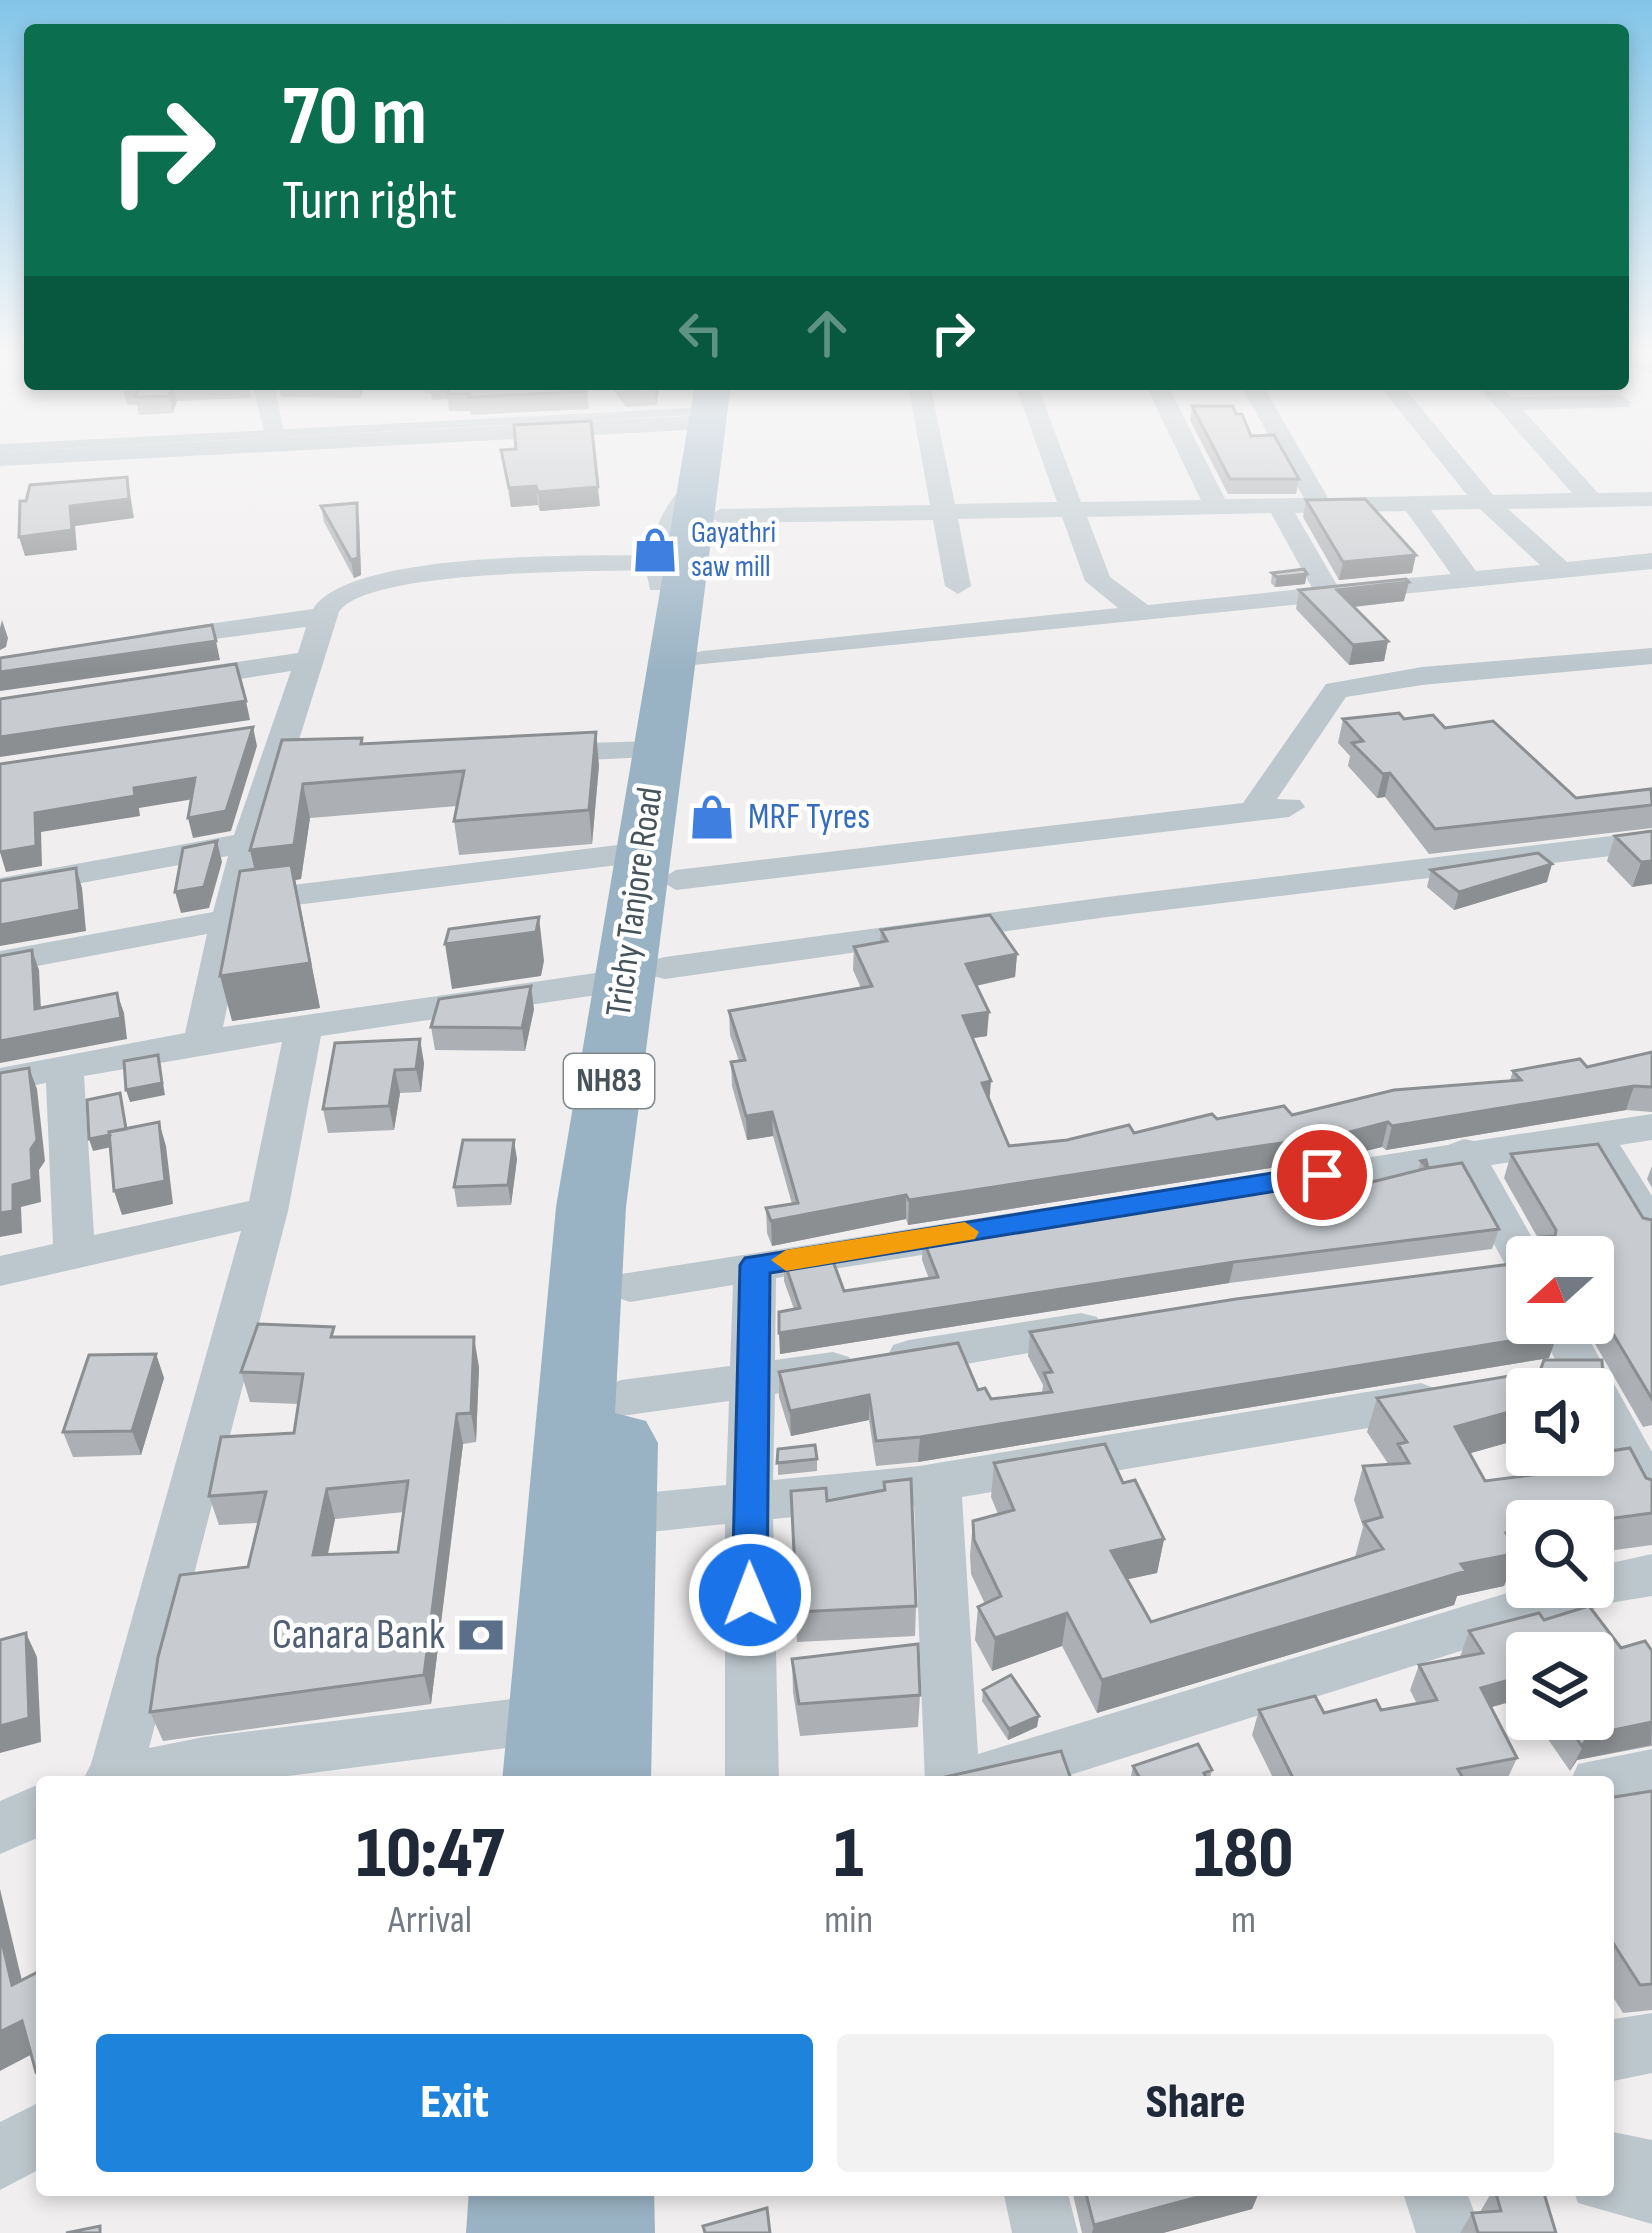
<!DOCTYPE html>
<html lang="en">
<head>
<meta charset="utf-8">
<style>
	:root { --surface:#fff; --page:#f2f2f3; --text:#1f2937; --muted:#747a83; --accent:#1d83db }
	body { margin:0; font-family:"Sofia Sans Condensed",sans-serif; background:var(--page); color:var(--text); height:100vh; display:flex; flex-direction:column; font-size:45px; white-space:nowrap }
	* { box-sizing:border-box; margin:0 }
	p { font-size:39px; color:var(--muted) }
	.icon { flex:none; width:66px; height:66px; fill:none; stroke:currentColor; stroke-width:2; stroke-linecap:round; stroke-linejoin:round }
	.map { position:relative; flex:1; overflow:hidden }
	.details { position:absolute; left:36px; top:1776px; width:1578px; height:420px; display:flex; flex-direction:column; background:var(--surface); border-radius:12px; box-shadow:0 6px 18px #0003 }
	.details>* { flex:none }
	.top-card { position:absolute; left:24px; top:24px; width:1605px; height:366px; border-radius:12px; box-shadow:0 6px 18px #0003; background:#0b6e4f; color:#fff; overflow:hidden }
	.needle { width:78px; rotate:249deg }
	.controls { position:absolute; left:1506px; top:1236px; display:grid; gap:24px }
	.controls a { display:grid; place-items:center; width:108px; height:108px; border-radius:12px; background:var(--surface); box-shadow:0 6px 18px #0003; font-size:60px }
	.pin { position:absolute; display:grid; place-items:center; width:102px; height:102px; color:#fff; margin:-51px; border:6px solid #fff; border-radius:50%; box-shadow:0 3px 12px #0007 }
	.me { position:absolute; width:132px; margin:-66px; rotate:359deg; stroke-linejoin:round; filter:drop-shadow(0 0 9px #0008) }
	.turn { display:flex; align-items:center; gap:42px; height:252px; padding:0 60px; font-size:54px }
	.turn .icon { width:156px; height:156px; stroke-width:2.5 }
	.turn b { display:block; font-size:84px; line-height:102px }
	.lanes { display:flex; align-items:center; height:114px; padding:0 60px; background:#0003; justify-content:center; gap:60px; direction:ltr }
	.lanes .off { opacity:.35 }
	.eta { display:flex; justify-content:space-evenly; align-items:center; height:204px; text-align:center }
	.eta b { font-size:72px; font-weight:800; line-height:84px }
	.action { display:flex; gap:24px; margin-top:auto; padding:24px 60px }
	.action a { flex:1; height:138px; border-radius:12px; background:var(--accent); color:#fff; font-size:48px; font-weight:800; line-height:138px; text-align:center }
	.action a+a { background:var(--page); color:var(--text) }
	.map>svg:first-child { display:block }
</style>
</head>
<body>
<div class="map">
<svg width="1652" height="2233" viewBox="0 0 1652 2233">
	<rect width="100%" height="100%" fill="#f0eeee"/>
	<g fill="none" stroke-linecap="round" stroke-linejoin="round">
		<path fill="#bcc7cd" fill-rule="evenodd" d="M709,407L715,411L713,414L0,452V444Z"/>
		<path fill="#bcc7cd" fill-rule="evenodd" d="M1623,355L1652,360V374L1623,364Z
			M252,384H274L285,437L707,415L718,422L707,429L0,466V452L266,438Z
			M908,384H930L955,504L1057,502L1015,384H1037L1081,502L1201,500L1145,384H1167L1225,499L1304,498L1240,384H1262L1328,498L1467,495L1378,384H1401L1493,495L1572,493L1476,384H1499L1511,397L1620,395L1631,402L1628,407L1523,410L1598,493L1652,492V506L1508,509L1567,562L1652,553V569L693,665L689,659L693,653L703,651L1118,608L1085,581L1062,517L958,519L971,586L958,594L945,586L933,520L720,523L708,516L720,509L930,505ZM1480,509L1540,565L1476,571L1431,510ZM1406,511L1451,574L1337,585L1295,513ZM1271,513L1312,588L1148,605L1110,577L1087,517Z
			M696,480L708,487L680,532L668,590H650L646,570C591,572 367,569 339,612L252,890L642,842L658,852L642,862L247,911L223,1027L623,969L636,972L641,980L636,988L623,991L321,1036L288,1211L149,1748L204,1737L552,1694L571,1701L579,1718L571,1735L552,1742L241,1782H82L91,1764L241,1231L0,1286V1256L53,1244L46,1083L0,1092V1068L185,1033L207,934L0,973V951L213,912L228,856L0,898V878L234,835L291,671L189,687L175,678L189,669L298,653L306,627L162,646L148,638L152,632L313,609C350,551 579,556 648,555C654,529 670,489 696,480ZM282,1042L249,1201L94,1235L84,1076Z
			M1652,648V664L1422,685L1346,697L1277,799L1300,800L1305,807L1289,817L676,890L659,880L676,870L1243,803L1326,684L1422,667Z
			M657,741L672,750L668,756L548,762L533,753L548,744Z
			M1652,831V851L1107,917L665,979L652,976L647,968L652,960L665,957L1107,897Z
			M1652,1114V1140L1620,1145L1652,1196V1245L1637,1240L1584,1151L1491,1165L1543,1257H1527V1281L1512,1277L1454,1171L776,1278L775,1360L833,1352L849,1357L855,1369L849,1381L775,1394L773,1480L919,1466L1421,1383L1437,1389L1444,1401L1437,1413L1421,1419L962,1497L978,1754L1527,1587H1593V1567L1652,1554V1596L1615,1602L1048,1782H925L914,1505L773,1519L779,1782H725V1524L613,1536L596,1530L589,1516L596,1502L613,1496L726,1485L729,1401L621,1416L605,1410L598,1398L605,1386L621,1380L730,1366L733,1285L630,1302L615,1297L608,1286L615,1275L1448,1145L1464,1139L1474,1141Z
			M1081,1313L1097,1317L1103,1329L1097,1341L909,1374L893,1369L887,1357L893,1345L909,1340Z
			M1536,1323H1580L1652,1452V1515L1635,1510L1593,1430V1389H1571Z
			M1652,1749V1799L1608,1806V1782H1570L1578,1764Z
			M42,1783V1836L0,1854V1801Z
			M1652,2013V2073L1608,2082V2020Z
			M42,2101V2168L0,2190V2122Z
			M1003,2190H1067L1078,2233H1012Z
			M1402,2190H1466L1482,2233H1416Z"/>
		<path fill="#bcc7cd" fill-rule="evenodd" d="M1608,2131L1652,2140V2224L1578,2203L1573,2190H1608Z"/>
		<path fill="#9ab3c4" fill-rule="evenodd" d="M695,384H731L626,1207L615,1413L646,1421L658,1443L651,1782H502L556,1207Z
			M469,2190H654L655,2233H466Z"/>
	</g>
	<path fill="#acafb3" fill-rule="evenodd" d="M125,384H249L251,398L177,401L173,413L139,415L137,405H127L123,388Z
		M278,384H366L360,398L281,397Z
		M424,384H586L589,409L471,415L470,411H449L448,399L432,400L431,393H425Z
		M609,384H660L656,405L626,407Z
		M1192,406L1236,414L1251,436L1299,479L1296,494H1228L1190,420Z
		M501,450L600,506L540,511L538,505L511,507Z
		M1306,500L1412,573L1339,580L1303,517Z
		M321,506L359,520L361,575L354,578L324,522Z
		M1272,573L1305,584L1275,587L1271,583Z
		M1299,590L1404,601L1354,607L1388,641L1384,661L1349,665L1296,609Z
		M1343,719H1404L1445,728L1576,798L1652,790V828L1429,854L1385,797L1377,798L1348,766L1350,756L1338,743Z
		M282,740L363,744L599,765L592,844L459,855L454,821L457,806L310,818L301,879L295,880L320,1008L232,1021L255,869L250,850Z
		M1652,831L1632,887L1607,861L1615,836Z
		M1431,870L1547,882L1454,910L1427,887Z
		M881,930L1017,954L1015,977L976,986L987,1036L972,1038L990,1100L1009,1146L1134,1133L1217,1119L1292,1115L1510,1080L1513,1071L1587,1067L1652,1052V1112L1626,1110L1386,1150L1382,1147L1340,1157L908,1225L906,1219L772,1246L767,1233L766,1208L792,1204L773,1136L747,1140L732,1086L731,1062L739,1061L730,1035L729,1011L861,988L853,970L854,947L880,942Z
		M534,1009L525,1051L435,1050L431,1027Z
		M335,1043L424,1063L421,1092L400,1093L394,1130L328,1133L323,1109Z
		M1511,1154L1643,1218L1652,1220V1425L1643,1427L1583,1323H1593V1257H1533L1539,1240L1504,1178Z
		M517,1159L511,1205L457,1207L454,1187Z
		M1421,1161L1499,1229L1492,1249L1229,1283L780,1354L794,1309L784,1281V1261L844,1291L929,1279L922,1260L923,1239L1352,1187L1418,1170Z
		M1652,1166V1188L1647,1179Z
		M1030,1332L1549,1358L918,1462L876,1466L869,1420L791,1436L779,1397V1372L978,1390L991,1399L1042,1393L1043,1385L1028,1356Z
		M337,1337L479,1367L476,1442L463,1444L431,1704L163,1741L150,1712L248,1567L258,1523L219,1525L209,1496L294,1433L299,1404L250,1402L241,1372ZM404,1512L398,1552L328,1555L335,1519Z
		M156,1354L164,1378L141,1455L73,1457L63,1432Z
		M1544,1360H1602L1604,1400L1593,1426V1389H1527V1439L1517,1440L1470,1453L1485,1481L1574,1470L1580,1456L1630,1448L1646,1478L1652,1480V1545L1593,1553V1521H1527V1562L1513,1564L1504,1586L1457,1596L1454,1605L1097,1713L1062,1646L992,1671L975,1640L978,1607L985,1604L971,1574L970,1555L973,1521L998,1514L991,1497L994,1463L1105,1444L1123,1483L1135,1480L1164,1539L1157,1573L1127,1579L1151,1622L1355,1557L1363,1527L1354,1500L1363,1466L1389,1465L1367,1432L1377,1398L1540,1371Z
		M778,1449L817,1459V1471L778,1475Z
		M884,1482L916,1606L915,1636L797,1642L792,1522L827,1501L883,1490Z
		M1544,1620L1621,1648L1652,1651V1746L1577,1760L1570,1771L1534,1719H1593L1527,1653V1709L1520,1699L1491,1707L1517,1758L1506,1782H1275L1252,1735L1259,1710L1324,1713L1381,1710L1417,1704L1410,1690L1419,1665L1460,1657L1469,1631Z
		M792,1659L920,1695L918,1727L800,1736L793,1692Z
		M983,1690L1037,1727L1008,1740L982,1701Z
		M1133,1766L1212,1770L1209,1782H1130Z
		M1652,1791V2010L1623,2013L1608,1989V1798Z
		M1072,2190H1260L1252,2209L1163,2233H1082Z
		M1493,2190H1543L1556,2233H1460L1472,2213L1480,2212Z"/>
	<path fill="#8c8f92" d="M173,384L177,401L173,413L169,396Z
		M358,384H366L360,398Z
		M656,384H660L656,405L655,388Z
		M127,477L134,518L75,526L77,550L25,556L19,537L70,506Z
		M536,486L538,505L511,507L509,488Z
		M598,487L600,506L540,511L538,492Z
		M357,503L359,520L361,575L354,578L351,560Z
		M1416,555L1412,573L1339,580L1343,562Z
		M1307,574L1305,584L1275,587L1277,577Z
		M1409,582L1404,601L1333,609L1337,590Z
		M2,620L8,638L6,647L0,650V628Z
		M216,641L220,660L0,691V672Z
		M1388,641L1384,661L1349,665L1353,645Z
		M246,701L250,720L0,757V737Z
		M253,727L257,746L231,831L193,838L188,818Z
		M596,732L599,765L592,844L589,810Z
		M1390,773L1385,797L1377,798L1383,774Z
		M195,778L200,798L139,808L140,816L41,832L42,866L6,872L0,852L35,813L134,788Z
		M303,784L310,818L301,879L295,880L320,1008L232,1021L220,976L258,885L250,850Z
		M217,841L222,862L209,908L181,913L175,892Z
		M1652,861V884L1632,887L1641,862Z
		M1552,864L1547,882L1454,910L1459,892Z
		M76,868L82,888L86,931L0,946V925Z
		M539,917L544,961L541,976L452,989L445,944Z
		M32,950L39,970L42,1030L35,1009Z
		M1017,954L1015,977L965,988L966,964Z
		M531,986L534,1009L525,1051L522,1028Z
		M117,993L124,1013L127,1039L0,1063V1041Z
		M989,1012L987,1036L961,1040L963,1016Z
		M420,1039L424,1063L421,1092L416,1069Z
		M158,1055L165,1095L130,1102L126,1090Z
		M29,1068L37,1089L45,1161L39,1170L41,1202L21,1207L22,1233L0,1237V1213L13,1185Z
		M395,1070L400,1093L394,1130L389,1106Z
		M991,1081L989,1106L982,1083Z
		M1634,1086L1626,1110L1386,1150L1392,1126Z
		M120,1093L130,1143L93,1151L89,1139Z
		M772,1112L773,1136L747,1140L746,1116Z
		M159,1122L166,1146L173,1204L122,1215L114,1191Z
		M1388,1122L1382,1147L1340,1157L908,1225L909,1200Z
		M514,1140L517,1159L511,1205L508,1185Z
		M906,1195V1219L772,1246L771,1221Z
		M1234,1262L1229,1283L780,1354L779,1333Z
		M1558,1333L1549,1358L918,1462L920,1437Z
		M474,1337L479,1367L476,1442L471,1413Z
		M156,1354L164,1378L141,1455L132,1431Z
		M869,1395V1420L791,1436L790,1411Z
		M1527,1407V1413L1517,1440L1443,1461L1455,1427Z
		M457,1414L463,1444L431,1704L424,1675Z
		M327,1489L335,1519L321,1585L313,1555Z
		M1164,1539L1157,1573L1106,1584L1111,1551Z
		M1518,1553L1504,1586L1457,1596L1454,1605L1097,1713L1102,1680L1461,1564Z
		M1067,1613L1062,1646L992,1671L995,1638Z
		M26,1633L37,1657L41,1742L0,1753V1726Z
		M1527,1675V1682L1520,1699L1471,1713L1481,1688Z
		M1039,1716L1037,1727L1008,1740L1009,1729Z
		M1652,1722L1651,1745L1577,1760L1570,1771L1589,1735Z
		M0,1889L30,2014L12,1985L0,1934Z
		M22,2021L40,2050L0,2071V2032Z
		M1224,2190H1260L1252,2209L1163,2233H1092L1094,2225Z"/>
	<path fill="#c8ccd0" stroke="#8c8f92" stroke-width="3" fill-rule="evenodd" d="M125,384H173L169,396L135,397L139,387L123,388Z
		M451,384H586L587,391L469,397L470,394H447Z
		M621,384H656L655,388L625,389Z
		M1192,406H1233L1236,414H1242L1251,436L1274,435L1299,479H1230Z
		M591,421L598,487L538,492L536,486L509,488L501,450L516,449L514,425Z
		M127,477L129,499L70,506L72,530L19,537L20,501H26L30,485Z
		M1365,499L1416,555L1343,562L1306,500Z
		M357,503L358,558L351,560L321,506Z
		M1304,569L1307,574L1277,577L1272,573Z
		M1406,579L1409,582L1337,590L1388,641L1353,645L1299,590Z
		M212,625L216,641L0,672V658Z
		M236,664L246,701L0,737V699Z
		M1399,713L1404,719L1433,715L1445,728L1493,721L1576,798L1651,789L1652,805L1435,829L1390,773L1383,774L1352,743L1363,741L1343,719Z
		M253,727L226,811L188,818L195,778L134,788L135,796L35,813L36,846L0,852V764Z
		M596,732L589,810L454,821L464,771L303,784L294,845L250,850L282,740L362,738L361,744Z
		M1652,831V861L1641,862L1615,836Z
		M217,841L204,887L175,892L183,848Z
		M1538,853L1552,864L1459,892L1431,870Z
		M291,865L310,963L220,976L240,871Z
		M76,868L80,910L0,925V881Z
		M990,915L1017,954L966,964L989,1012L963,1016L991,1081L982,1083L1009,1146L1067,1140L1129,1125L1134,1133L1212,1114L1217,1119L1284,1106L1292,1115L1394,1090L1521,1080L1513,1071L1580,1059L1587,1067L1652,1052V1087L1634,1086L1392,1126L1388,1122L1346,1133L909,1200L906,1195L771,1221L766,1208L798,1203L772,1112L746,1116L731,1062L745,1060L729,1011L872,986L854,947L887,941L881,930Z
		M539,917L536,932L445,944L449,929Z
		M32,950L35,1009L117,993L121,1018L0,1041V956Z
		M531,986L522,1028L431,1027L439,999Z
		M420,1039L416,1069L395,1070L389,1106L323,1109L335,1043Z
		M158,1055L162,1083L126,1090L124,1061Z
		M29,1068L37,1140L31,1149L32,1180L13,1185V1211L0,1213V1073Z
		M120,1093L126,1129L109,1132L110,1135L89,1139L87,1100Z
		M159,1122L165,1181L114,1191L109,1132Z
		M463,1140H514L508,1185L454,1187Z
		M1598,1144L1643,1218L1652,1220V1399L1593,1300V1257H1537L1540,1237L1555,1236L1556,1230L1511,1154Z
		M1426,1160L1428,1168L1462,1163L1499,1229L1234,1262L779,1333V1312L800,1308L784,1261L830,1253L844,1291L938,1277L923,1239L1340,1174L1352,1187L1428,1168L1421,1161Z
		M1527,1262V1323H1554L1558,1333L920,1437L876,1441L869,1395L790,1411L779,1372L958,1343L978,1390L985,1388L991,1399L1052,1392L1044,1373L1052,1372L1030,1332L1236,1299Z
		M258,1324L334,1327L331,1337H474L471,1413L457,1414L424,1675L150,1712L158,1657L180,1575L248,1567L266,1492L209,1496L221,1437L294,1433L303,1374L241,1372ZM408,1481L398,1552L313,1555L327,1489Z
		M156,1354L132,1431L63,1432L89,1355Z
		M1544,1360H1602L1604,1400L1593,1401V1389H1527V1407L1455,1427L1485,1481L1587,1468L1580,1456L1630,1448L1646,1478L1652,1480V1513L1593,1521H1527V1530L1506,1533L1518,1553L1461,1564L1466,1571L1102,1680L1067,1613L995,1638L978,1607L1001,1596L974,1540L973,1521L1014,1510L994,1463L1105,1444L1123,1483L1135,1480L1164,1539L1111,1551L1151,1622L1383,1549L1364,1522L1382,1517L1363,1466L1409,1463L1398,1444L1407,1442L1377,1398L1540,1371Z
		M815,1445L817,1459L777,1463L778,1449Z
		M911,1479L916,1606L797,1612L791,1491L826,1488L827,1501L885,1490L884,1482Z
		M1589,1606L1621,1648L1645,1641L1652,1651V1722L1589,1735L1582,1746L1563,1719H1593V1653H1527V1675L1481,1688L1517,1758L1458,1769L1465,1782H1295L1259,1710L1315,1696L1324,1713L1376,1700L1381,1710L1437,1700L1419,1665L1483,1653L1469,1631L1539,1613L1544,1620Z
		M26,1633L29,1718L0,1726V1640Z
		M918,1644L920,1695L799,1704L792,1659Z
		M1011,1675L1039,1716L1009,1729L983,1690Z
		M1198,1744L1212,1770L1204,1773L1208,1782H1142L1133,1766Z
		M1061,1751L1072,1782H923Z
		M1652,1791V1984L1640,1985L1608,1935V1798Z
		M0,1934L12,1985L42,1970V2069L36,2072L22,2021L0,2032Z
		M1085,2190H1224L1094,2225Z
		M1495,2190H1543L1556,2233H1478L1472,2213L1501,2211Z
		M767,2208L770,2233H705L703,2226Z
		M100,2226V2233H66Z"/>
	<linearGradient id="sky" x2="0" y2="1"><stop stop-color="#83c5e8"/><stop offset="0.53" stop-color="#f8f7f7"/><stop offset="1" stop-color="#f8f7f7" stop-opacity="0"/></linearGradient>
	<rect width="1652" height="668" fill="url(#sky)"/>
	<path fill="#1a73e8" stroke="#114b97" stroke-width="3" d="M1322,1165L1336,1175L1332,1182L770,1273L767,1595L762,1606L750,1610L737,1606L732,1595L740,1265L745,1258Z"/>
	<path fill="#f59e0b" d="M965,1222L979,1232L975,1239L786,1271L771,1260L786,1250Z"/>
	<defs>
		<g id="shop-bare" transform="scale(3.6)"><path d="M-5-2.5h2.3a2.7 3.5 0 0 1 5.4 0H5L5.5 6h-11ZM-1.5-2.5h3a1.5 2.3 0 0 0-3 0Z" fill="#3f7fe0" stroke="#fff" stroke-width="2.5" paint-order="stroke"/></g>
		<g id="bank-bare" transform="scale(3.6)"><path d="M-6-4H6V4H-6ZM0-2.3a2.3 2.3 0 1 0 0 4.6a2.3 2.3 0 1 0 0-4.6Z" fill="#5c6f8a" stroke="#fff" stroke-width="2.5" paint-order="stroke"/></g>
	</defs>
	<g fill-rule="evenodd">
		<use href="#shop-bare" x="655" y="550"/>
		<use href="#shop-bare" x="712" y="817"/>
		<use href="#bank-bare" x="481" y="1635"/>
	</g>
	<g text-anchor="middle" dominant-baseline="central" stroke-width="9" stroke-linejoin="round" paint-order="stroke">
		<g font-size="30" fill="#366cbe" stroke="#fff" text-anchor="start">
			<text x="691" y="533">Gayathri<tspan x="691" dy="34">saw mill</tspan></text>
		</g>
		<rect fill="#fff" stroke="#7e878c" stroke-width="3" x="564" y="1054" width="90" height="54" rx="9"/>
		<g font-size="33" font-weight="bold" fill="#46535b">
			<text x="609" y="1081">NH83</text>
		</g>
		<g font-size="36" fill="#366cbe" stroke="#fff" text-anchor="start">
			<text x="748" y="817">MRF Tyres</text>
		</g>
		<g font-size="36" fill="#46535b" stroke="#fff">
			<text transform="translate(635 902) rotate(-82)">Trichy Tanjore Road</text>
		</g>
		<g font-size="42" fill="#4e5e75" stroke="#fff" text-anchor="end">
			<text x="445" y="1635">Canara Bank</text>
		</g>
	</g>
</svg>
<div class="controls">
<a><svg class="needle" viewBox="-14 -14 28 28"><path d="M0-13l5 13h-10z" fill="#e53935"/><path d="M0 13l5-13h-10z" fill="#747a83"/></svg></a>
<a><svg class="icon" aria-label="sound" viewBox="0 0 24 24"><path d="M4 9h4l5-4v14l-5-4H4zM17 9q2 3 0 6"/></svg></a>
<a><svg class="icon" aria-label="search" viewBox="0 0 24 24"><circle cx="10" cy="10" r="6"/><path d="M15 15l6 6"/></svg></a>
<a><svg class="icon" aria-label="layers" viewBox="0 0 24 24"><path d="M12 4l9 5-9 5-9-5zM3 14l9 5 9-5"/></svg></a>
</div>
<div class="pin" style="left:1322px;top:1175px;background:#d93025"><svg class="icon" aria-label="arrive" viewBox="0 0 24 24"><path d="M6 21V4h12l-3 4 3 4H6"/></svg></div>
<svg class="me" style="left:750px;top:1595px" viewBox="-20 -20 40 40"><circle r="17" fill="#1a73e8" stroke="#fff" stroke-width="3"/><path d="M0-11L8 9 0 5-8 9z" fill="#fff"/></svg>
<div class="top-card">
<div class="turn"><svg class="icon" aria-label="right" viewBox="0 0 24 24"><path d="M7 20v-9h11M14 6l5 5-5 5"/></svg><div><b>70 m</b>Turn right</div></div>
<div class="lanes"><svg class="icon off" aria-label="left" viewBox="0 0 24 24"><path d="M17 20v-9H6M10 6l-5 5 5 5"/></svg><svg class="icon off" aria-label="ahead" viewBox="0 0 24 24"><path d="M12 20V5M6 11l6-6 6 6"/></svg><svg class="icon" aria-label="right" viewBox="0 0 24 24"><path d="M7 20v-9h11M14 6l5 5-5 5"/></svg></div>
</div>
<section class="details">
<div class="eta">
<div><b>10:47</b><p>Arrival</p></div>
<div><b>1</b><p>min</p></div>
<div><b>180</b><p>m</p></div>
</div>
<div class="action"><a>Exit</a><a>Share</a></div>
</section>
</div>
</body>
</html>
